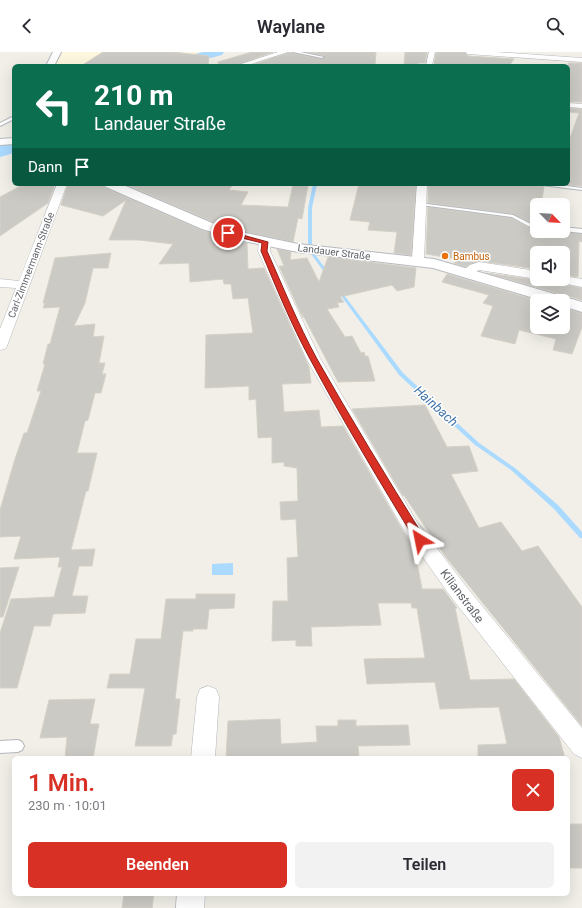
<!DOCTYPE html>
<html lang="de">
<head>
<meta charset="utf-8">
<style>
	:root { --surface:#fff; --page:#f2f2f3; --text:#2b2b33; --muted:#7c7c81; --accent:#d93025 }
	body { margin:0; font-family:Roboto,sans-serif; background:var(--page); color:var(--text); height:100vh; display:flex; flex-direction:column; font-size:15px; white-space:nowrap }
	* { box-sizing:border-box; margin:0 }
	p { font-size:13px; color:var(--muted) }
	.icon { flex:none; width:22px; height:22px; fill:none; stroke:currentColor; stroke-width:2; stroke-linecap:round; stroke-linejoin:round }
	.map { position:relative; flex:1; overflow:hidden }
	.sheet { position:absolute; left:12px; top:704px; width:558px; height:140px; display:flex; flex-direction:column; background:var(--surface); border-radius:6px; box-shadow:0 4px 16px #0002 }
	.sheet>* { flex:none }
	.top-card { position:absolute; left:12px; top:12px; width:558px; height:122px; border-radius:6px; box-shadow:0 4px 16px #0002; background:#0b6e4f; color:#fff; overflow:hidden }
	.needle { width:26px; rotate:114deg }
	.controls { position:absolute; left:530px; top:146px; display:grid; gap:8px }
	.controls a { display:grid; place-items:center; width:40px; height:40px; border-radius:6px; background:var(--surface); box-shadow:0 4px 16px #0002; font-size:20px }
	.pin { position:absolute; display:grid; place-items:center; width:34px; height:34px; color:#fff; margin:-17px; border:2px solid #fff; border-radius:50%; box-shadow:0 1px 4px #0007 }
	.me { position:absolute; width:44px; margin:-22px; rotate:325deg; stroke-linejoin:round; filter:drop-shadow(0 0 3px #0008) }
	.turn { display:flex; align-items:center; gap:14px; height:84px; padding:0 16px; font-size:18px }
	.turn .icon { width:52px; height:52px; stroke-width:2.5 }
	.turn b { display:block; font-size:28px; line-height:34px }
	.then { display:flex; align-items:center; height:38px; padding:0 16px; background:#0003; gap:8px; font-size:15px }
	.round { display:grid; place-items:center; flex:none; width:42px; height:42px; border-radius:6px; background:var(--page) }
	.summary { display:flex; align-items:center; justify-content:space-between; height:68px; padding:0 16px }
	h1 { font-size:24px; font-weight:600; line-height:30px; color:var(--accent) }
	.primary-button { display:flex; gap:8px; margin-top:auto; padding:8px 16px }
	.primary-button a { flex:1; height:46px; border-radius:6px; background:var(--accent); color:#fff; font-size:16px; font-weight:600; line-height:46px; text-align:center }
	.primary-button a+a { background:var(--page); color:var(--text) }
	header { display:flex; justify-content:space-between; align-items:center; height:52px; padding:0 16px; background:var(--surface); font-size:18px; font-weight:600 }
	.map>svg:first-child { display:block }
</style>
</head>
<body>
<header><svg class="icon" aria-label="back" viewBox="0 0 24 24"><path d="M15 5l-7 7 7 7"/></svg>Waylane<svg class="icon" aria-label="search" viewBox="0 0 24 24"><circle cx="10" cy="10" r="6"/><path d="M15 15l6 6"/></svg></header>
<div class="map">
<svg width="582" height="856" viewBox="0 0 582 856">
	<rect width="100%" height="100%" fill="#f1efe8"/>
	<path fill="#fef7e0" d="M62,0H202L207,2L158,14H55Z"/>
	<path fill="#aadaff" d="M233,511V523H212V512Z"/>
	<g fill="none" stroke-linecap="round" stroke-linejoin="round">
		<path fill="#aadaff" fill-rule="evenodd" d="M313,132H317L312,156V192L310,193L308,192V156Z
			M312,201H314L330,223L329,224H327L311,202Z
			M339,239H341L403,321L479,391L515,416L558,453L582,480V486H580L554,457L511,418L475,393L399,323L339,241Z"/>
		<path fill="#aadaff" fill-rule="evenodd" d="M203,0H224L222,3L178,14H155L157,11Z
			M14,90V101L0,105V94Z"/>
	</g>
	<path fill="#cccac5" stroke="#d6d1c6" d="M103,0H173L209,4L208,14H81Z
		M252,0H273L234,14H219L218,10Z
		M289,0L322,7L325,4L307,0H376L375,14H250Z
		M405,0H427L425,11H418V14H404Z
		M436,0H464L468,4L514,7L509,14H452L434,12Z
		M568,11H582V50H568Z
		M568,56L582,57V134L568,133V92L579,61L568,60Z
		M24,132H55L48,151L0,184V145Z
		M68,132H103L105,136L201,178L247,191L248,217L264,216L309,315L311,331L282,332L284,360L319,358L321,375L343,374L404,481L414,495L422,537H443L457,556H455L470,628L514,627L559,685L565,706H478V693L507,692L499,655L440,657L435,630L367,632L364,607L425,606L417,556H412L411,551H378L381,573L311,575L312,594H296V588L272,589L273,549H288L287,506L298,505L296,467L281,468L280,450L298,449L297,416L284,414V410L272,411V385L258,386L256,347L249,348V334L205,336L206,283L253,281L248,246L233,247L231,232H224L223,227L190,230L189,211L159,212L173,192L139,188H109L126,148L103,164L61,153Z
		M125,132H233L229,138L248,140L241,153L288,155L293,133H308L302,167L298,166L293,190L250,181L213,170Z
		M359,132H416L411,203L394,201L397,180L368,178L370,170L350,168Z
		M428,132H539L544,135L541,153H537V170H531L513,162L428,151Z
		M428,155L512,166L527,175L537,177V179H562L582,182V190L579,189L578,225L563,223V201H537V217L479,209L466,215L454,211L456,207L426,202Z
		M277,197L291,200L290,208L307,206L319,230L328,205L416,216L414,235L397,239L392,233L340,245L344,250L337,251L339,255L327,257L345,285L352,284L361,301L364,300L365,304H368L375,329L338,330L302,261L303,266L279,214H284Z
		M111,201L108,216H93L85,251L74,274L95,272L93,285L104,284L99,311H105L102,322H106L101,341H95L88,368L85,369L77,401H97L88,439H86L71,498L95,497L92,514H79L72,544H88L85,561L53,562L50,574H34L17,636H0V581L11,547L54,545L62,515H58L60,505L14,507L21,484L0,485V458L15,407L24,381H27L41,339H37L45,312H43L48,292H50L60,255L43,256L45,251H43L55,206Z
		M486,221L537,228L554,227L557,231L582,236V248Z
		M447,222L539,249H537V275H563V256L582,261V275L572,302L553,298L556,287L519,278L515,292L481,284L493,254L483,251L489,243L442,230Z
		M425,353L447,395L469,394L478,419L451,422L479,476L501,470L522,499L538,494L582,555V674L445,504L403,442V444L352,357Z
		M19,515L3,565H0V516Z
		M196,542H235L234,556L209,557L207,577H193V579H183L175,647H180L176,682H173L171,694H135L145,636H107L110,622H130L136,587H161L166,547H196Z
		M95,647L90,672H99L93,706H65L67,685L40,686L49,648Z
		M280,667L281,692L317,690L316,674H338V668H356V674L408,673L410,693L358,694L359,706H226L228,669Z
		M568,772H582V816H568Z
		M124,842H154L152,856H122Z"/>
	<g fill="none" stroke-linecap="round" stroke-linejoin="round">
		<g stroke="#b5b8bc" stroke-width="2">
			<path id="lane" d="M293,0H300L324,5L322,6Z
				M14,64V67L0,74V71Z
				M540,132H553L582,136V138L542,133Z
				M419,151L513,163L531,172H537V176L528,174L512,165L421,153H419Z
				M563,175L582,177V181L563,179Z
				M18,688L22,690L24,694L22,698L18,700L0,701V689Z"/>
		</g>
		<g stroke="#b5b8bc" stroke-width="1">
			<path id="street" d="M278,0H288L245,14H235Z
				M429,0H435L432,14H426Z
				M465,0H496L582,6V10L468,2Z
				M568,51L582,52V56L568,55Z
				M57,132H67L7,294L5,297L0,298V277L16,236L0,235V227L19,229Z
				M417,132H427L424,209L418,212L412,209Z
				M265,187L271,190L270,199L320,306L417,470L465,533L582,676V706L574,702L451,545L405,480L306,306L258,199L259,190Z
				M479,210L537,219V227L479,218L466,225L460,221L470,213Z
				M563,224L582,227V235L557,230L555,227H563Z
				M208,634L216,637L219,645L215,706H191L197,645L200,637Z
				M177,842H205L204,856H176Z"/>
		</g>
		<g stroke="#b6babf" stroke-width="2">
			<path id="secondary" d="M53,0H61L54,14H46Z
				M14,86V92L0,93V87Z
				M104,132H121L212,171L250,182L298,192L434,207L582,250V260L563,254V249H544L433,216L298,200L243,189L202,177L106,135Z"/>
		</g>
		<use href="#lane" fill="#fff" fill-rule="evenodd"/>
		<use href="#street" fill="#fff" fill-rule="evenodd"/>
		<use href="#secondary" fill="#fff" fill-rule="evenodd"/>
	</g>
	<path fill="#d93025" stroke="#8d1f18" d="M228,179L268,190L267,199C283,235 298,272 317,307C351,367 387,426 424,485L425,488L424,491H417C380,430 343,369 310,307C291,272 276,235 261,199L262,191L226,182V180Z"/>
	<circle fill="#e8710a" stroke="#fff" stroke-width="1.5" cx="445" cy="204" r="4"/>
	<g text-anchor="middle" dominant-baseline="central" stroke-width="3" stroke-linejoin="round" paint-order="stroke">
		<g font-size="10" fill="#5f6368" stroke="#fff">
			<text transform="translate(334 200) rotate(7)">Landauer Straße</text>
			<text transform="translate(31 213) rotate(-69)">Carl-Zimmermann-Straße</text>
		</g>
		<g font-size="10" fill="#c56008" stroke="#fff" text-anchor="start">
			<text x="453" y="204">Bambus</text>
		</g>
		<g font-size="12" fill="#5f6368" stroke="#fff">
			<text transform="translate(462 544) rotate(53)">Kilianstraße</text>
		</g>
		<g font-size="13" font-style="italic" fill="#4174aa" stroke="#fff">
			<text transform="translate(436 354) rotate(42)">Hainbach</text>
		</g>
	</g>
</svg>
<div class="controls">
<a><svg class="needle" viewBox="-14 -14 28 28"><path d="M0-13l5 13h-10z" fill="#e53935"/><path d="M0 13l5-13h-10z" fill="#7c7c81"/></svg></a>
<a><svg class="icon" aria-label="sound" viewBox="0 0 24 24"><path d="M4 9h4l5-4v14l-5-4H4zM17 9q2 3 0 6"/></svg></a>
<a><svg class="icon" aria-label="layers" viewBox="0 0 24 24"><path d="M12 4l9 5-9 5-9-5zM3 14l9 5 9-5"/></svg></a>
</div>
<div class="pin" style="left:228px;top:181px;background:#d93025"><svg class="icon" aria-label="arrive" viewBox="0 0 24 24"><path d="M6 21V4h12l-3 4 3 4H6"/></svg></div>
<svg class="me" style="left:420px;top:488px" viewBox="-20 -20 40 40"><path d="M0-17L14 15 0 8-14 15z" fill="#d93025" stroke="#fff" stroke-width="4"/></svg>
<div class="top-card">
<div class="turn"><svg class="icon" aria-label="left" viewBox="0 0 24 24"><path d="M17 20v-9H6M10 6l-5 5 5 5"/></svg><div><b>210 m</b>Landauer Straße</div></div>
<div class="then">Dann<svg class="icon" aria-label="arrive" viewBox="0 0 24 24"><path d="M6 21V4h12l-3 4 3 4H6"/></svg></div>
</div>
<section class="sheet">
<div class="summary"><div><h1>1 Min.</h1><p>230 m · 10:01</p></div><a class="round" style="background:#d93025;color:#fff"><svg class="icon" aria-label="close" viewBox="0 0 24 24"><path d="M6 6l12 12M18 6L6 18"/></svg></a></div>
<div class="primary-button"><a>Beenden</a><a>Teilen</a></div>
</section>
</div>
</body>
</html>
